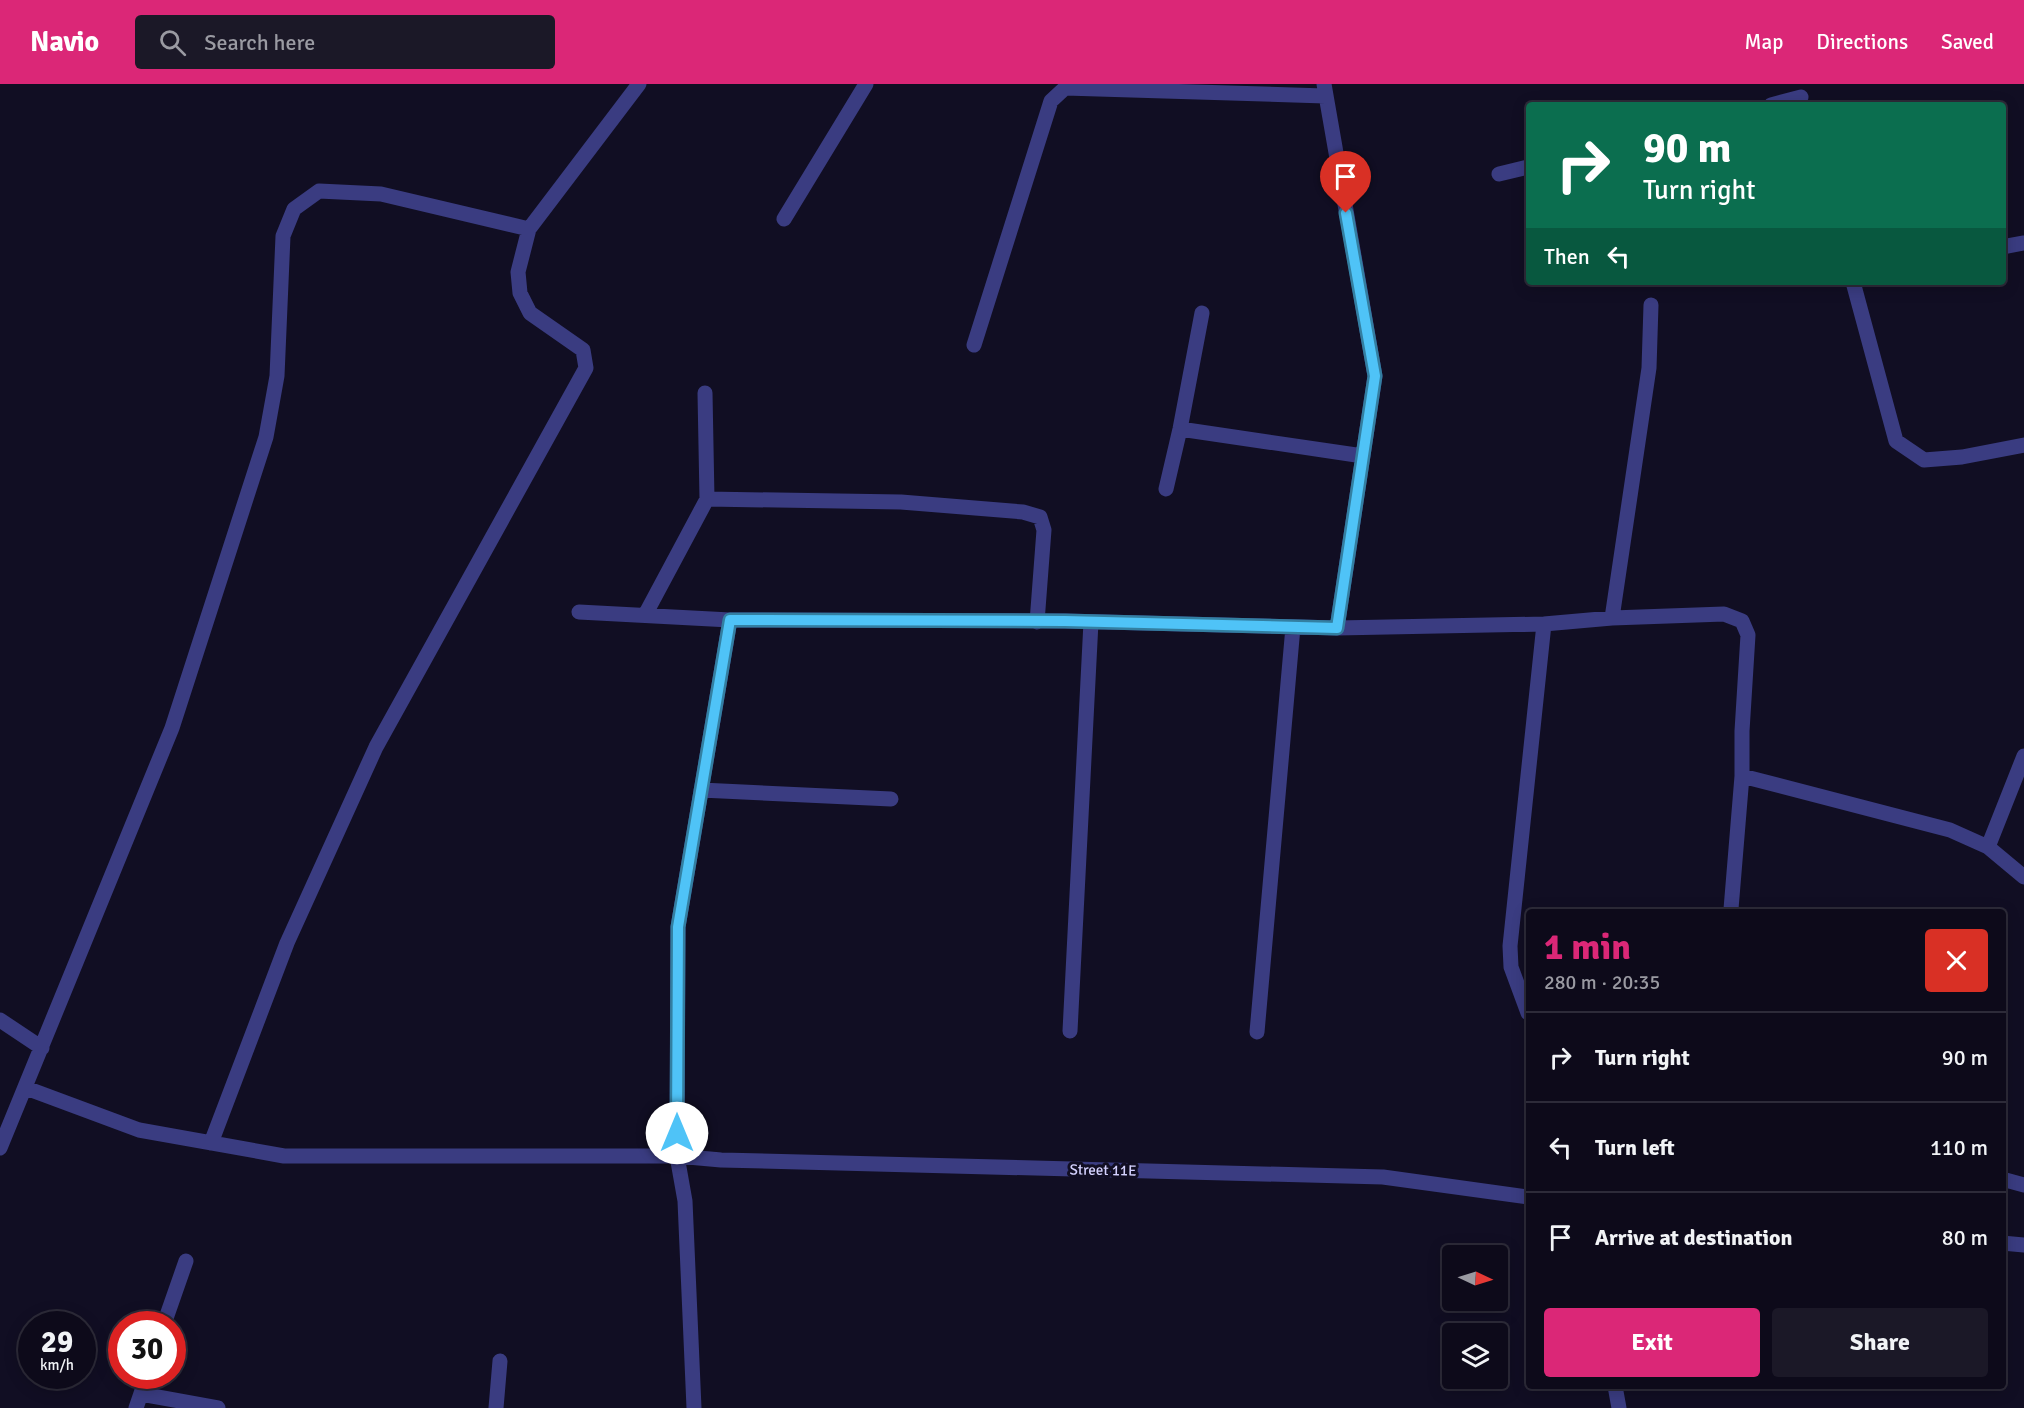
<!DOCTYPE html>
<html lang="en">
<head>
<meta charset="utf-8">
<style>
	:root { --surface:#0d0a1a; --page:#1b1827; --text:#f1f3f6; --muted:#9a9aa2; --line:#2d2b39; --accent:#db2777 }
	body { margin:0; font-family:Signika,sans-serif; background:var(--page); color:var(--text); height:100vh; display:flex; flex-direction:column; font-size:22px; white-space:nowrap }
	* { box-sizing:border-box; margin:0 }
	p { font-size:20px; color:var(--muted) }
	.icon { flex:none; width:33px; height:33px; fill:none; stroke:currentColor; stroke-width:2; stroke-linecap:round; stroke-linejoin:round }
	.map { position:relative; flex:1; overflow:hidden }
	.sheet { position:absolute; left:1526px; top:825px; width:480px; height:480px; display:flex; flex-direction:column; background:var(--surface); border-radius:6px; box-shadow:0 3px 15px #0003,0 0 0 2px var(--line) }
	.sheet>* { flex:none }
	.banner { position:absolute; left:1526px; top:18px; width:480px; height:183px; border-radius:6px; box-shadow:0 3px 15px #0003,0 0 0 2px var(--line); background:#0b6e4f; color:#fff; overflow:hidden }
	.needle { width:39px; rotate:94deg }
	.fabs { position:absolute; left:1442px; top:1161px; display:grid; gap:12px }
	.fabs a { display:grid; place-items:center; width:66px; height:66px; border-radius:6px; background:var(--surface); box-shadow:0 3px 15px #0003,0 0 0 2px var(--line); font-size:30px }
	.speed { position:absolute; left:18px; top:1227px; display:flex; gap:12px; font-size:30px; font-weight:700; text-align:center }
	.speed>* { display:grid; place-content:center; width:78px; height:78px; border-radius:50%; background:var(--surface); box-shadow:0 3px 15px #0003,0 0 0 2px var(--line); line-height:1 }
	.speed small { font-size:15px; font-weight:400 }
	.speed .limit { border:9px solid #d22; background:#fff; color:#111 }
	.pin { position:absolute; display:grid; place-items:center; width:51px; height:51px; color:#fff; margin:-62px -26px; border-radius:50% 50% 50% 0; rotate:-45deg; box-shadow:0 0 6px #0007 }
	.pin .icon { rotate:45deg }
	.me { position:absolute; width:66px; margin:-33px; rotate:0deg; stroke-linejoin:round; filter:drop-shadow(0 0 4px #0008) }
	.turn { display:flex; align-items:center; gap:21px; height:126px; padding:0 18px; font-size:27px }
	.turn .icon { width:78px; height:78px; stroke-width:2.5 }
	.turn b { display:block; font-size:42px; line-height:51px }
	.then { display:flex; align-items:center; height:57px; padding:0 18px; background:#0003; gap:12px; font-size:22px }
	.round { display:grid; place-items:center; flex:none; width:63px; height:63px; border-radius:6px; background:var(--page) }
	.overview { display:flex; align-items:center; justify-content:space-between; height:102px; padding:0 18px }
	h1 { font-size:36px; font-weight:700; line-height:45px; color:var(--accent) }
	.cta { display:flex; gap:12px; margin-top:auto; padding:12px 18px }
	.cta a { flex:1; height:69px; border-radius:6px; background:var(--accent); color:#fff; font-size:24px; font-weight:700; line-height:69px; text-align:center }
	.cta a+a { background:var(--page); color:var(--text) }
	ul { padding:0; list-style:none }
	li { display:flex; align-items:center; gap:18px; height:90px; padding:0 18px; border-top:2px solid var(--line) }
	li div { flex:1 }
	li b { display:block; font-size:22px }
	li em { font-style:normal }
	header { display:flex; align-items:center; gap:36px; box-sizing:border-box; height:84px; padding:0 30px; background:var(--accent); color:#fff }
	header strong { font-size:28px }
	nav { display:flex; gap:33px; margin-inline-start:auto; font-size:21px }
	.search { width:420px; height:54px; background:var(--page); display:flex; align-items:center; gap:15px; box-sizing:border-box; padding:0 21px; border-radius:6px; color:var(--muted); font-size:22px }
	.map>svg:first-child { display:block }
</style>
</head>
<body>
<header>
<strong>Navio</strong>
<div class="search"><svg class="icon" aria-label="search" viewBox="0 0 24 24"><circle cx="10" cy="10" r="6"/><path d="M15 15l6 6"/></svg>Search here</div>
<nav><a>Map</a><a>Directions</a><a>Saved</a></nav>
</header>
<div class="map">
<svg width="2024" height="1324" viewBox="0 0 2024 1324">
	<rect width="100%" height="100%" fill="#110e23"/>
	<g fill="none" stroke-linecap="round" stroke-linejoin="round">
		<path stroke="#3a3c81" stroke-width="15" d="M1324,0L1375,292L1337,544
			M1771,21L1801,13
			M1499,90L1528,83
			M784,135L866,0
			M2002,163L2024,159
			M1853,198L1896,357L1924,376L1962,373L2024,361
			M974,261L1051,17L1065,4L1325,12
			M1180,345L1363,372
			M1166,405L1180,345L1202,229
			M707,415L901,418L1023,428L1040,433L1044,446L1037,538
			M579,528L730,536L1065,537L1337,544L1544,540L1612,534L1724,530L1742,537L1748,551L1742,647V692L1731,825
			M645,531L707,415L705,309
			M1612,534L1649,284L1651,221
			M1742,692L1950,746L1988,763L2024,793
			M701,706L891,715
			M1988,763L2024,672
			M1528,929L1511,883L1510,862L1544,540
			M0,936L42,964
			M1070,947L1091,538
			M1257,948L1293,543
			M26,1004L139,1046L284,1072H677L721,1076L1383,1093L1528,1113
			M211,1059L287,859L376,663L586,284L583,266L530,229L520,209L518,188L529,145L639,0
			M0,1064L172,644L266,353L277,292L283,152L294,125L319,107L381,110L529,145
			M2002,1095L2024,1101
			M2002,1159L2024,1161
			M164,1240L186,1177
			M1615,1302L1619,1324
			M141,1310L218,1324
			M136,1324L147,1292
			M496,1324L500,1277
			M694,1324L685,1117L677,1072L678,843L730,536"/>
	</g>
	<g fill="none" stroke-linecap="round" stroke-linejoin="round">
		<g stroke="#337fa1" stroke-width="15">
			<path id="route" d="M677,1049L678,843L730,536L1065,537L1337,544L1375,292L1346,129"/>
		</g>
		<use href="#route" stroke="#4fc3f7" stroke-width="10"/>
	</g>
	<g text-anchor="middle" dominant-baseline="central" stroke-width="6" stroke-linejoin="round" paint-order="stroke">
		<g font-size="15" fill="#d4d1fe" stroke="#110e23">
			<text transform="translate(1103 1086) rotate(1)">Street 11E</text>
		</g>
	</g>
</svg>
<div class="fabs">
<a><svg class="needle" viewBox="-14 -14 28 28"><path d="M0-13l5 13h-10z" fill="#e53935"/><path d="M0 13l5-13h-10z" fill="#9a9aa2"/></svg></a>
<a><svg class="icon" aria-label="layers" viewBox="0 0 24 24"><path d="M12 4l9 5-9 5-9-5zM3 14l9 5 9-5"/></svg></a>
</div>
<div class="speed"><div>29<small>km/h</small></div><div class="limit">30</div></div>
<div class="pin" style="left:1346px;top:129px;background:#d93025"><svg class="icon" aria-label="arrive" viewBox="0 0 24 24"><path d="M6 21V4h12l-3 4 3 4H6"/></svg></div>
<svg class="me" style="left:677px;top:1049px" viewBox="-20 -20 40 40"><circle r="19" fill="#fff"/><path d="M0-13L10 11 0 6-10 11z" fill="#4fc3f7"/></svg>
<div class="banner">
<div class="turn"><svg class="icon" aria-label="right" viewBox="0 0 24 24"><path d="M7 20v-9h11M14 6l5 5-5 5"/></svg><div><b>90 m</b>Turn right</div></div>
<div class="then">Then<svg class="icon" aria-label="left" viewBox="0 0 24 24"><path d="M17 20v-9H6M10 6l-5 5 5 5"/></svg></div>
</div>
<section class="sheet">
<div class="overview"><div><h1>1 min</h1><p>280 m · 20:35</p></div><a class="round" style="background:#d93025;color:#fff"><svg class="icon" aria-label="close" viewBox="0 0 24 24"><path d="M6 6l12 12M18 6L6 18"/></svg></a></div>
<ul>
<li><svg class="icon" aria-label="right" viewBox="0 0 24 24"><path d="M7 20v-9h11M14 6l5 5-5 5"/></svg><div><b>Turn right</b></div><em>90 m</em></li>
<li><svg class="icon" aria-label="left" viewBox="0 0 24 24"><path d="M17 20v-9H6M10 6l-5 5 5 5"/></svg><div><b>Turn left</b></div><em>110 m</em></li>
<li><svg class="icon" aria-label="arrive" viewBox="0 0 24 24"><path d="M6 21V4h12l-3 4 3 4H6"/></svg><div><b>Arrive at destination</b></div><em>80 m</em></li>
</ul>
<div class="cta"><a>Exit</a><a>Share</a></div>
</section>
</div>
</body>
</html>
